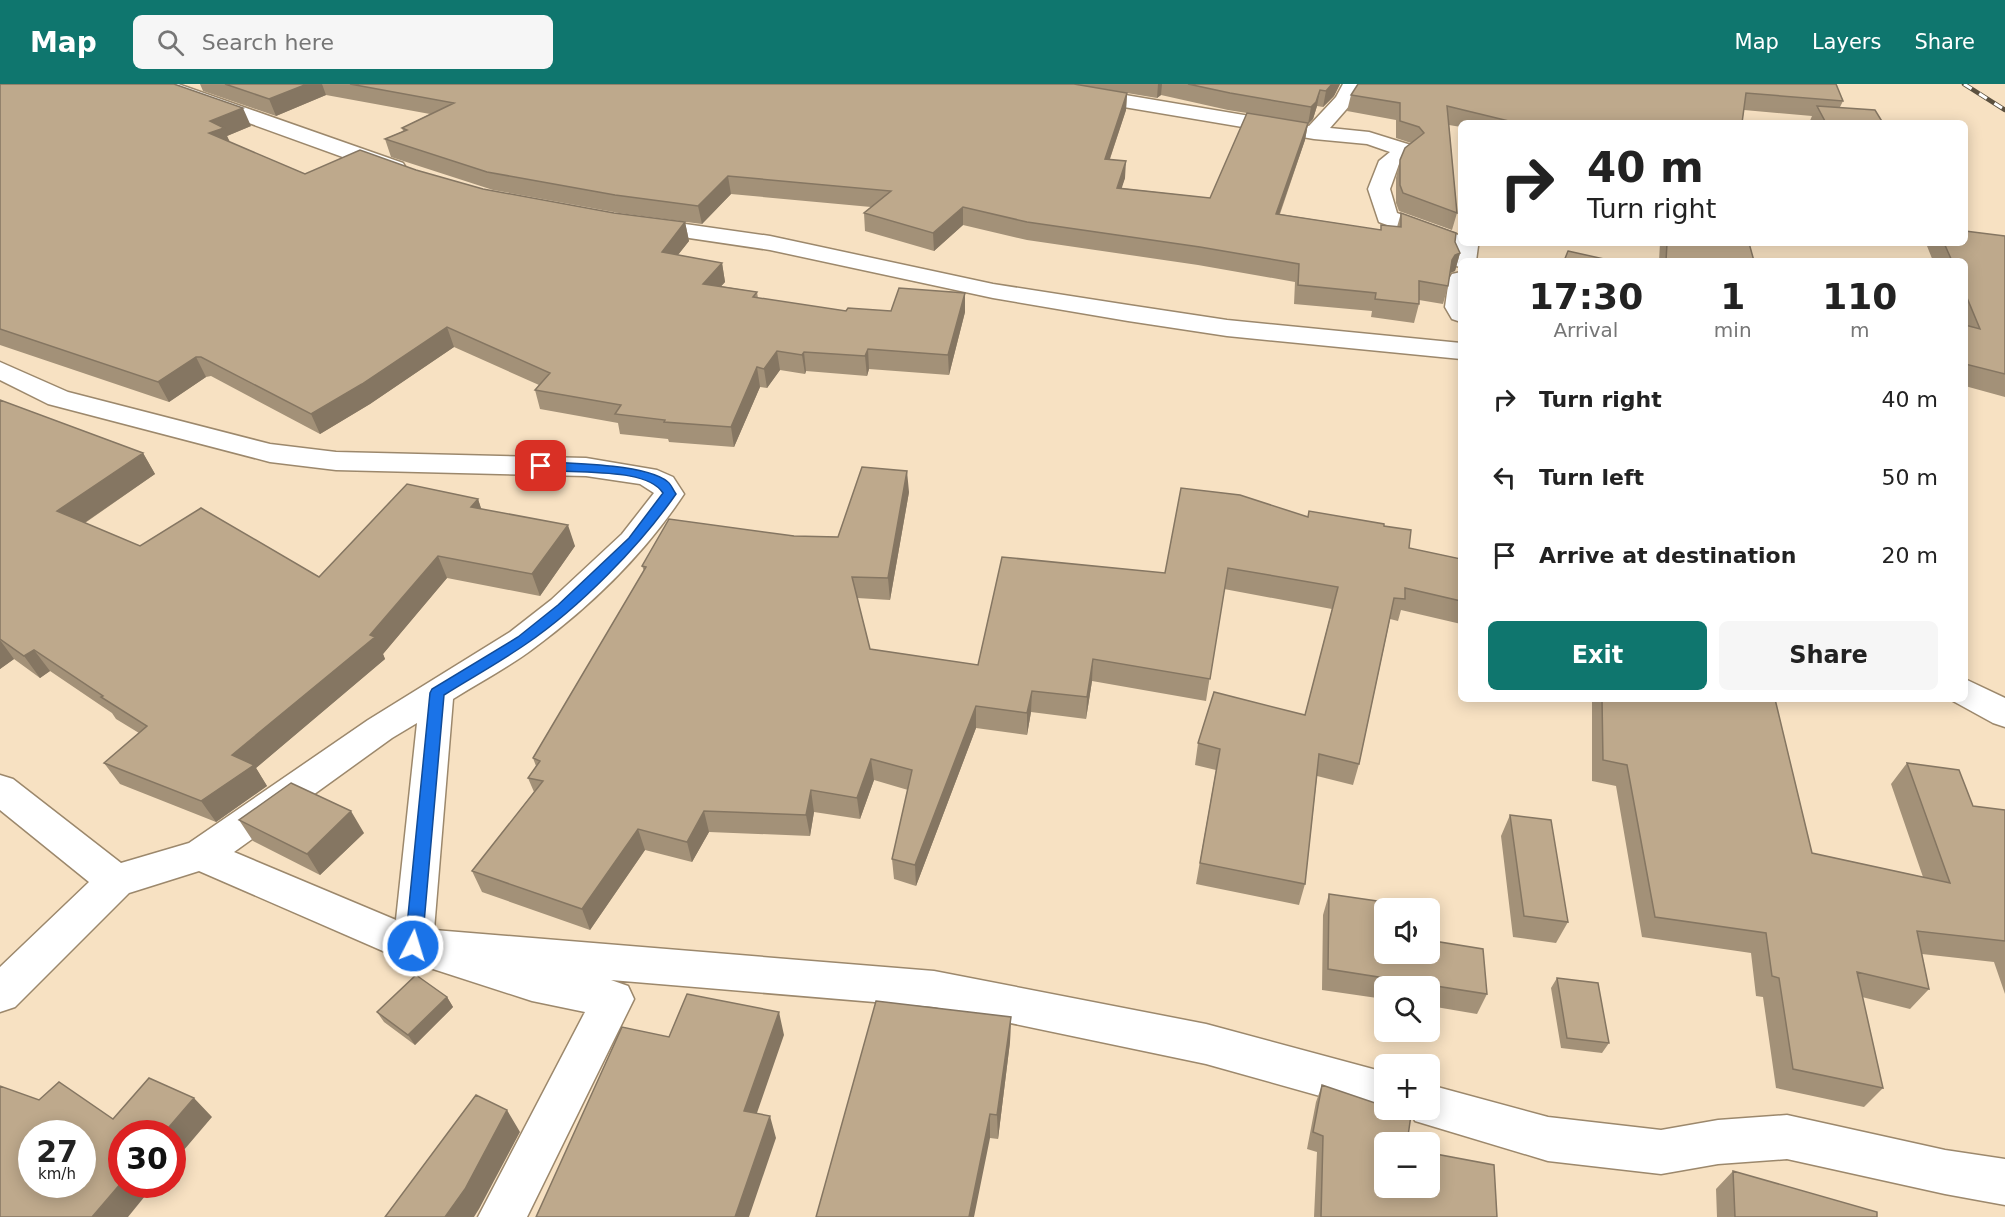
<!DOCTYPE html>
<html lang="en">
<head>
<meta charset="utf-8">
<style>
	:root { --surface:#fff; --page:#f6f6f6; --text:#222; --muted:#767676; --accent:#0f766e }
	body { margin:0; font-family:"DejaVu Sans",sans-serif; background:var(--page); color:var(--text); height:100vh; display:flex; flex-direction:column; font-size:22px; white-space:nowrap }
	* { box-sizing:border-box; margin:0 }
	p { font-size:20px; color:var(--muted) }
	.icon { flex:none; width:33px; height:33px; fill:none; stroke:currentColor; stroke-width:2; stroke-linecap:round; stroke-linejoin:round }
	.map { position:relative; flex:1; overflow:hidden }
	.details { position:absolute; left:1458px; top:174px; width:510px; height:444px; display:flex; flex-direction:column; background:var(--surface); border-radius:9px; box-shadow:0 3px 15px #0003 }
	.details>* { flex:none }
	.guide { position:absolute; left:1458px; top:36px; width:510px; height:126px; border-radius:9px; box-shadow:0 3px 15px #0003; background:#fff; color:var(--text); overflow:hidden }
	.fabs { position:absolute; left:1374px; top:814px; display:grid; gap:12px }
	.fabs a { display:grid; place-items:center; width:66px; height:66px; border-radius:9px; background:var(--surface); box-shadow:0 3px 15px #0003; font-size:30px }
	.speed { position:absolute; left:18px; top:1036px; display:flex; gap:12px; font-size:30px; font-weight:700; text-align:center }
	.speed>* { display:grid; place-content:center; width:78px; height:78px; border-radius:50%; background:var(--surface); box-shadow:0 3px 15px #0003; line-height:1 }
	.speed small { font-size:15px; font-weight:400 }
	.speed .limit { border:9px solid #d22; background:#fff; color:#111 }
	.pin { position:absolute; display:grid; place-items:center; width:51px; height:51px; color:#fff; margin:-26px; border-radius:12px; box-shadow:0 3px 9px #0006 }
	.me { position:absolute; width:66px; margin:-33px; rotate:5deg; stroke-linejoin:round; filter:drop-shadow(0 0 4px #0008) }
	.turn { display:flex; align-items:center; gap:21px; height:126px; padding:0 30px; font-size:27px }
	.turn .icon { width:78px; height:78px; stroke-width:2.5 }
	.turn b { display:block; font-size:42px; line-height:51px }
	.eta { display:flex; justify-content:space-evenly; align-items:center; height:102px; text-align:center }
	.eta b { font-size:36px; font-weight:800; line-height:42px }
	.button { display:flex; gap:12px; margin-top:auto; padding:12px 30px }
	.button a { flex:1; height:69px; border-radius:9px; background:var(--accent); color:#fff; font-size:24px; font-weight:800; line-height:69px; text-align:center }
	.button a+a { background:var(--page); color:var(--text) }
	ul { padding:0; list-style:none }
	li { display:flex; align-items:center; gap:18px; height:78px; padding:0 30px }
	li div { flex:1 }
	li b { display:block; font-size:22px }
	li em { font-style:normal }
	header { display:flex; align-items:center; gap:36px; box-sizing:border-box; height:84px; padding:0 30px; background:var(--accent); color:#fff }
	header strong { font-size:28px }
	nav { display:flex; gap:33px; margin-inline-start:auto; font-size:21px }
	.search { width:420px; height:54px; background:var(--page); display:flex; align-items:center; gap:15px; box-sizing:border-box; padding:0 21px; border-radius:9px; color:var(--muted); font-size:22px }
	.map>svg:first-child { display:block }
</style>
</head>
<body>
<header>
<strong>Map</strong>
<div class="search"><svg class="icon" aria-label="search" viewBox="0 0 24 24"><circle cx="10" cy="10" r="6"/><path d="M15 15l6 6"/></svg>Search here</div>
<nav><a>Map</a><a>Layers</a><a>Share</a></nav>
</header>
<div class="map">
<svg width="2005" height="1133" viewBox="0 0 2005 1133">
	<rect width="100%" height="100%" fill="#f7e1c2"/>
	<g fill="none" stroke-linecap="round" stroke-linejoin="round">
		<g stroke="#9c886c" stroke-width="3">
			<path id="street" d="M149,0H178L403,79L406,84L403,89L395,90L387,89L152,4Z
				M1013,0H1060L1309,42L1336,13L1343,0H1363L1351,20L1330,44L1369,48L1414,62L1418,66L1399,80L1390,105L1397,129L1461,152V159H1476L1478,162L1476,177H1461V183L1456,182L1452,177L1454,166L1379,138L1368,105L1379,77L1390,68L1367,60L1314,55L1023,6L1016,4Z
				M643,134L770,152L993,200L1128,221L1227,236L1461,259V275L1227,252L1128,237L993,214L770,166L635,146L632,141L635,136Z
				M1461,188V238L1452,235L1445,223L1449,195L1452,190Z
				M0,278L68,308L270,360L336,368L586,374L657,386L673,393L684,410C645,469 591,522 534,564C509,583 480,598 453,615L434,846L934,887L1206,940L1384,988V1026H1393L1384,1030L1206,980L934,923L611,896L628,902L634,915L527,1133H478L585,928L532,917L399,874L199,787L129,809L15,923L0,928V883L89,798L0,726V691L13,695L121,779L189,759L368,636L510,548L551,516L622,450L654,409L640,400L586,392L336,386L270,378L48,320L0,296ZM417,639L396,836L234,768L392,654Z
				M1965,595L2005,614V643L1993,639L1953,617L1952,615H1965Z
				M1430,1001L1548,1033L1661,1046L1718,1036L1787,1031L1945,1066L2005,1075V1121L1945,1110L1787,1075L1718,1080L1661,1090L1548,1077L1415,1037L1410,1026H1430Z"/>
		</g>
		<use href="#street" fill="#fff" fill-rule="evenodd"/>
		<g stroke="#5b503f" stroke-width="4.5">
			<path id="rail" d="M1964,0L2005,26"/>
		</g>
		<use href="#rail" stroke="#fff" stroke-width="3" stroke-dasharray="9" stroke-linecap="butt"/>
	</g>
	<path fill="#a39178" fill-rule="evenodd" d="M0,0L251,42L227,52L230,58L305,90L416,86L483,105L614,129L685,138L689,157L678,171L722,179L725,198L721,202L757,208L758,214L846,227H891L965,209V228L949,291L869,285L867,292L806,287L805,290L780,286L767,304L760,303L734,363L669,358L668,355L620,350L618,339L540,325L535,306L539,301L454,263L370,320L320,350L211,292L206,293L169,318L0,261Z
		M200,0H1340L1334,12L1323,23L1317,22L1313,35L1308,40L1305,56L1280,130L1380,146L1397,143L1401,129L1455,158L1460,169L1455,187L1450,189L1448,202L1443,220L1419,216V220L1414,239L1371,233L1372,227L1294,220L1295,198L1198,181L1027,156L963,141L934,167L865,147L864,129L871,123L731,110L702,140L619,129L493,106L391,73L385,55L403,47L402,44L430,30L326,11L276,32L203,7ZM1127,9L1157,14L1161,11L1228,26L1247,29L1210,114L1121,104L1125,94L1110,75L1126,26Z
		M1836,0L1843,17L1840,23L1883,39H1809L1812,32L1744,26L1742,39H1461V43L1449,41L1457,129L1452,146L1399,127L1396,119V94L1400,76L1411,59L1396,54V36L1347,27L1351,11Z
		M2005,152V313L1965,302V177H1933L1927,162L1929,159H1965Z
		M1660,159H1749L1754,177H1659Z
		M0,316L143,369L155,390L85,439L140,462L319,493L478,415L481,425L575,462L540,512L447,494L383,570L385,575L256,684L267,702L216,738L120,700L104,679L139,649L116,635L112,629L50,587L40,594L14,575L0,585Z
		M909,408L890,516L857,514L870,565L978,581L1165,489L1308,433L1384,442L1409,464L1461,475V540L1401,526L1398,537L1390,535L1359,680L1353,701L1317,692L1305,800L1299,821L1196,800L1216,686L1195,681L1198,659L1305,631L1332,525L1224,505L1206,617L1092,597L1086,635L1031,628L1027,651L976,644L916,802L894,795L892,775L908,706L874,696L860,735L814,728L810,752L709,748L692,778L645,766L590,846L482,808L472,787L534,708L528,694L536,682L533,674L644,487L642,482L794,452L838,453Z
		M1592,615H1775L1812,769L1923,793L1891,700L1907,679L1973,722L2005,726V910L1994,878L1922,870L1929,905L1910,925L1862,913L1883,1004L1864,1023L1776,1004L1763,913L1756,912L1751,869L1642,853L1616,702L1592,697Z
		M1510,731L1568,838L1556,859L1513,853L1501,752Z
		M239,736L364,749L320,791L253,757Z
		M1329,810L1487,910L1477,930L1430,922V903H1384V915L1322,906L1323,831Z
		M1557,894L1609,959L1602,969L1561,964L1551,904Z
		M447,913L453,923L415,961L384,938L377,928Z
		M1011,933L1010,958L998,1055L990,1054L816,1133Z
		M1322,1001L1384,1059L1497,1133H1314L1317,1068L1307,1065L1316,1018Z
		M1733,1087L1877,1133H1717L1716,1105Z"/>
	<path fill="#857662" d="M307,0H322L326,11L276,32L269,15Z
		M1158,0H1162L1161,11L1157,14Z
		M1332,0H1340L1334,12L1323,23L1326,7Z
		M1320,6L1317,22L1313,35L1308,40L1311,23Z
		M1127,9L1126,26L1104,92L1105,75Z
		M243,24L251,42L227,52L231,61L209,49L210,37Z
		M1308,39L1305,56L1273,148L1276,130Z
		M1126,77L1125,94L1116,122L1117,104Z
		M728,92L731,110L702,140L698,122Z
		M963,123V141L934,167L933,149Z
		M685,138L689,157L665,187L662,168Z
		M1460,169L1455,187L1450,189L1452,176L1455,171Z
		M722,179L725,198L706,219L703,200Z
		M965,209V228L949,291L948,271Z
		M447,243L454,263L370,320L320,350L311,330Z
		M868,265L869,285L867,292L865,272Z
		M777,267L780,286L767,304L764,285Z
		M804,268L806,287L805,290L802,271Z
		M196,273L206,293L169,318L158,298Z
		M757,283L760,303L734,363L731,343Z
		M143,369L155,390L71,448L57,427Z
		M907,387L909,408L890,516L888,494Z
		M478,415L485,436L471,423Z
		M568,441L575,462L540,512L532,490Z
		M438,472L447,494L383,570L385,575L256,684L267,702L216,738L201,717L232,671L370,551Z
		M0,556L14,575L0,585Z
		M34,566L50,587L40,594L24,572Z
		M1093,575L1092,597L1086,635L1087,613Z
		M1032,607L1031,628L1027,651V629Z
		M976,622V644L916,802L915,781Z
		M871,675L874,696L860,735L857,714Z
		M811,706L814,728L810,752L806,731Z
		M351,727L364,749L320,791L307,770Z
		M704,727L709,748L692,778L687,758Z
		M638,745L645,766L590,846L582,825Z
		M447,913L453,923L415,961L408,951Z
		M779,928L784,951L750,1049L744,1027Z
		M1011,933L1010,958L998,1055L997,1031Z
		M194,1014L212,1033L172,1080V1050H163Z
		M507,1026L520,1048L479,1125L474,1133H445Z
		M990,1030V1054L974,1133H969Z
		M770,1032L776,1054L749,1133H735Z
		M122,1098V1101H154L128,1133H92Z"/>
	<path fill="#bea98c" stroke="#857662" stroke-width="1.5" fill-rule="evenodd" d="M0,0H174L243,24L210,37L224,44L209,49L305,90L360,66L416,86L483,105L614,129L685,138L662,168L722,179L703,200L757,208L753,213L846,227L848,224L891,227L899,204L965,209L948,271L868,265L865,272L804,268L802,271L777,267L764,285L757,283L731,343L664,338L665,336L615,330L621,321L535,306L550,289L447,243L362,300L311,330L201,273H196L158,298L0,245Z
		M225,0H307L269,15Z
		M350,0H1074L1127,9L1105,75L1126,77L1117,104L1210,114L1247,29L1308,39L1276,130L1381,146V141L1401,143V129L1456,149L1455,158L1460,169L1455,171L1452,176L1448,202L1419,197V220L1375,215L1376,209L1298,201L1299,180L1200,163L1027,138L963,123L933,149L864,129L891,107L728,92L698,122L615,111L487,88L385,55L407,46L402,44L454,19Z
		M1188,0H1332L1326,7L1320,6L1316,18L1311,23L1230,9Z
		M1358,0H1836L1843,17L1746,9L1742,39H1517L1447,22L1457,129L1403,109L1400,101V76L1405,64L1424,49L1419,43L1400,37V19L1351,11Z
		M1817,22L1875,26L1883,39H1826Z
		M1965,147L2005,152V290L1965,280V241L1980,245L1965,209V177H1952L1944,159H1965Z
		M1667,159H1749L1754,177H1666Z
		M1568,167L1613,177H1564Z
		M0,316L143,369L57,427L140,462L201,424L319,493L407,400L478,415L471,423L568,441L532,490L438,472L370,551L375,553L232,671L254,681L201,717L104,679L147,642L101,613L103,612L34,566L24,572L0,555Z
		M862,383L907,387L888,494L852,493L870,565L978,581L1002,473L1165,489L1181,404L1240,411L1308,433L1309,427L1384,440V442L1411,446L1409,464L1461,475V517L1405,504V515L1394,514L1359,680L1319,670L1305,800L1200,779L1220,665L1198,659L1214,608L1305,631L1338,503L1228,484L1210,595L1093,575L1087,613L1032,607L1027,629L976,622L915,781L892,775L912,686L871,675L857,714L811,706L806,731L704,727L687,758L638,745L582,825L472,787L543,697L528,694L540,677L533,674L646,483L642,482L669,435L794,452L838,453Z
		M1602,615H1775L1812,769L1950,799L1907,679L1959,686L1973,722L2005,726V857L1917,847L1929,905L1857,888L1883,1004L1793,985L1779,894L1772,892L1766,849L1655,833L1627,681L1603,676Z
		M291,699L351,727L307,770L239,736Z
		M1510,731L1551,736L1568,838L1524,832Z
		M1329,810L1432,825L1434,857L1483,865L1487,910L1328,885ZM1384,825H1430V870H1384Z
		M416,891L447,913L408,951L377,928Z
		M1557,894L1598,899L1609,959L1567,954Z
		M687,910L779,928L744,1027L770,1032L735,1133H536L622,943L669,953Z
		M876,917L1011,933L997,1031L990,1030L969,1133H816Z
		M149,994L194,1014L163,1050H122V1098L92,1133H0V1002L39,1016L59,998L113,1035ZM32,1050H82V1101H32Z
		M1322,1001L1384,1022V1026H1396L1411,1031L1407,1059H1384V1104H1430V1069L1494,1081L1497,1133H1321L1323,1052L1313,1048Z
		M476,1011L507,1026L465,1105L445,1133H385Z
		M1733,1087L1877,1128V1133H1735Z"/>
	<path fill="#1a73e8" stroke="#114b97" stroke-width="1.5" d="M541,378C568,379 647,380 668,398C671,400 673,406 676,410C640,462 579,524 526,560C500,578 471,594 444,611L422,862L419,867L413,869L408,867L405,862L430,609L432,605L518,553L558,521L629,454L663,409C645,381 567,392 537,384L535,382Z"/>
</svg>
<div class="fabs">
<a><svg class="icon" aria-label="sound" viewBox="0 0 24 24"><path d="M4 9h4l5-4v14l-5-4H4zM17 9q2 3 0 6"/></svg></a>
<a><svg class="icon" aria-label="search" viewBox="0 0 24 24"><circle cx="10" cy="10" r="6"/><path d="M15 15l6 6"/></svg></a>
<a>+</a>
<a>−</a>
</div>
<div class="speed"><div>27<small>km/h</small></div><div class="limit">30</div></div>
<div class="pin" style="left:541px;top:382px;background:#d93025"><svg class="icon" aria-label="arrive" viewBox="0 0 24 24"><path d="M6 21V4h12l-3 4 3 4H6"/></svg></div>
<svg class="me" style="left:413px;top:862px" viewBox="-20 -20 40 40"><circle r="17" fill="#1a73e8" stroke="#fff" stroke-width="3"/><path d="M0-11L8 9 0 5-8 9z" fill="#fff"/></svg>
<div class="guide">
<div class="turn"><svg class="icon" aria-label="right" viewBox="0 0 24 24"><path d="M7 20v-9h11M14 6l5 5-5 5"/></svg><div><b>40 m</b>Turn right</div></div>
</div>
<section class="details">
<div class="eta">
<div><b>17:30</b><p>Arrival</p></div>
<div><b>1</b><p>min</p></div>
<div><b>110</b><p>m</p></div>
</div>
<ul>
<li><svg class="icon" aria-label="right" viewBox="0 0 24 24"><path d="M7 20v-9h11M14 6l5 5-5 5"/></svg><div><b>Turn right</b></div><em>40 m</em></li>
<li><svg class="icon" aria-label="left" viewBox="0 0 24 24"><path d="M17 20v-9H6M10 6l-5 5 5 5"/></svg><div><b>Turn left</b></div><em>50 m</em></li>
<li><svg class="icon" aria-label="arrive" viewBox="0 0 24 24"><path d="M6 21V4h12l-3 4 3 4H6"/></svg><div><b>Arrive at destination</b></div><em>20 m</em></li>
</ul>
<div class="button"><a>Exit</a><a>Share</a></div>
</section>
</div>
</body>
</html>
